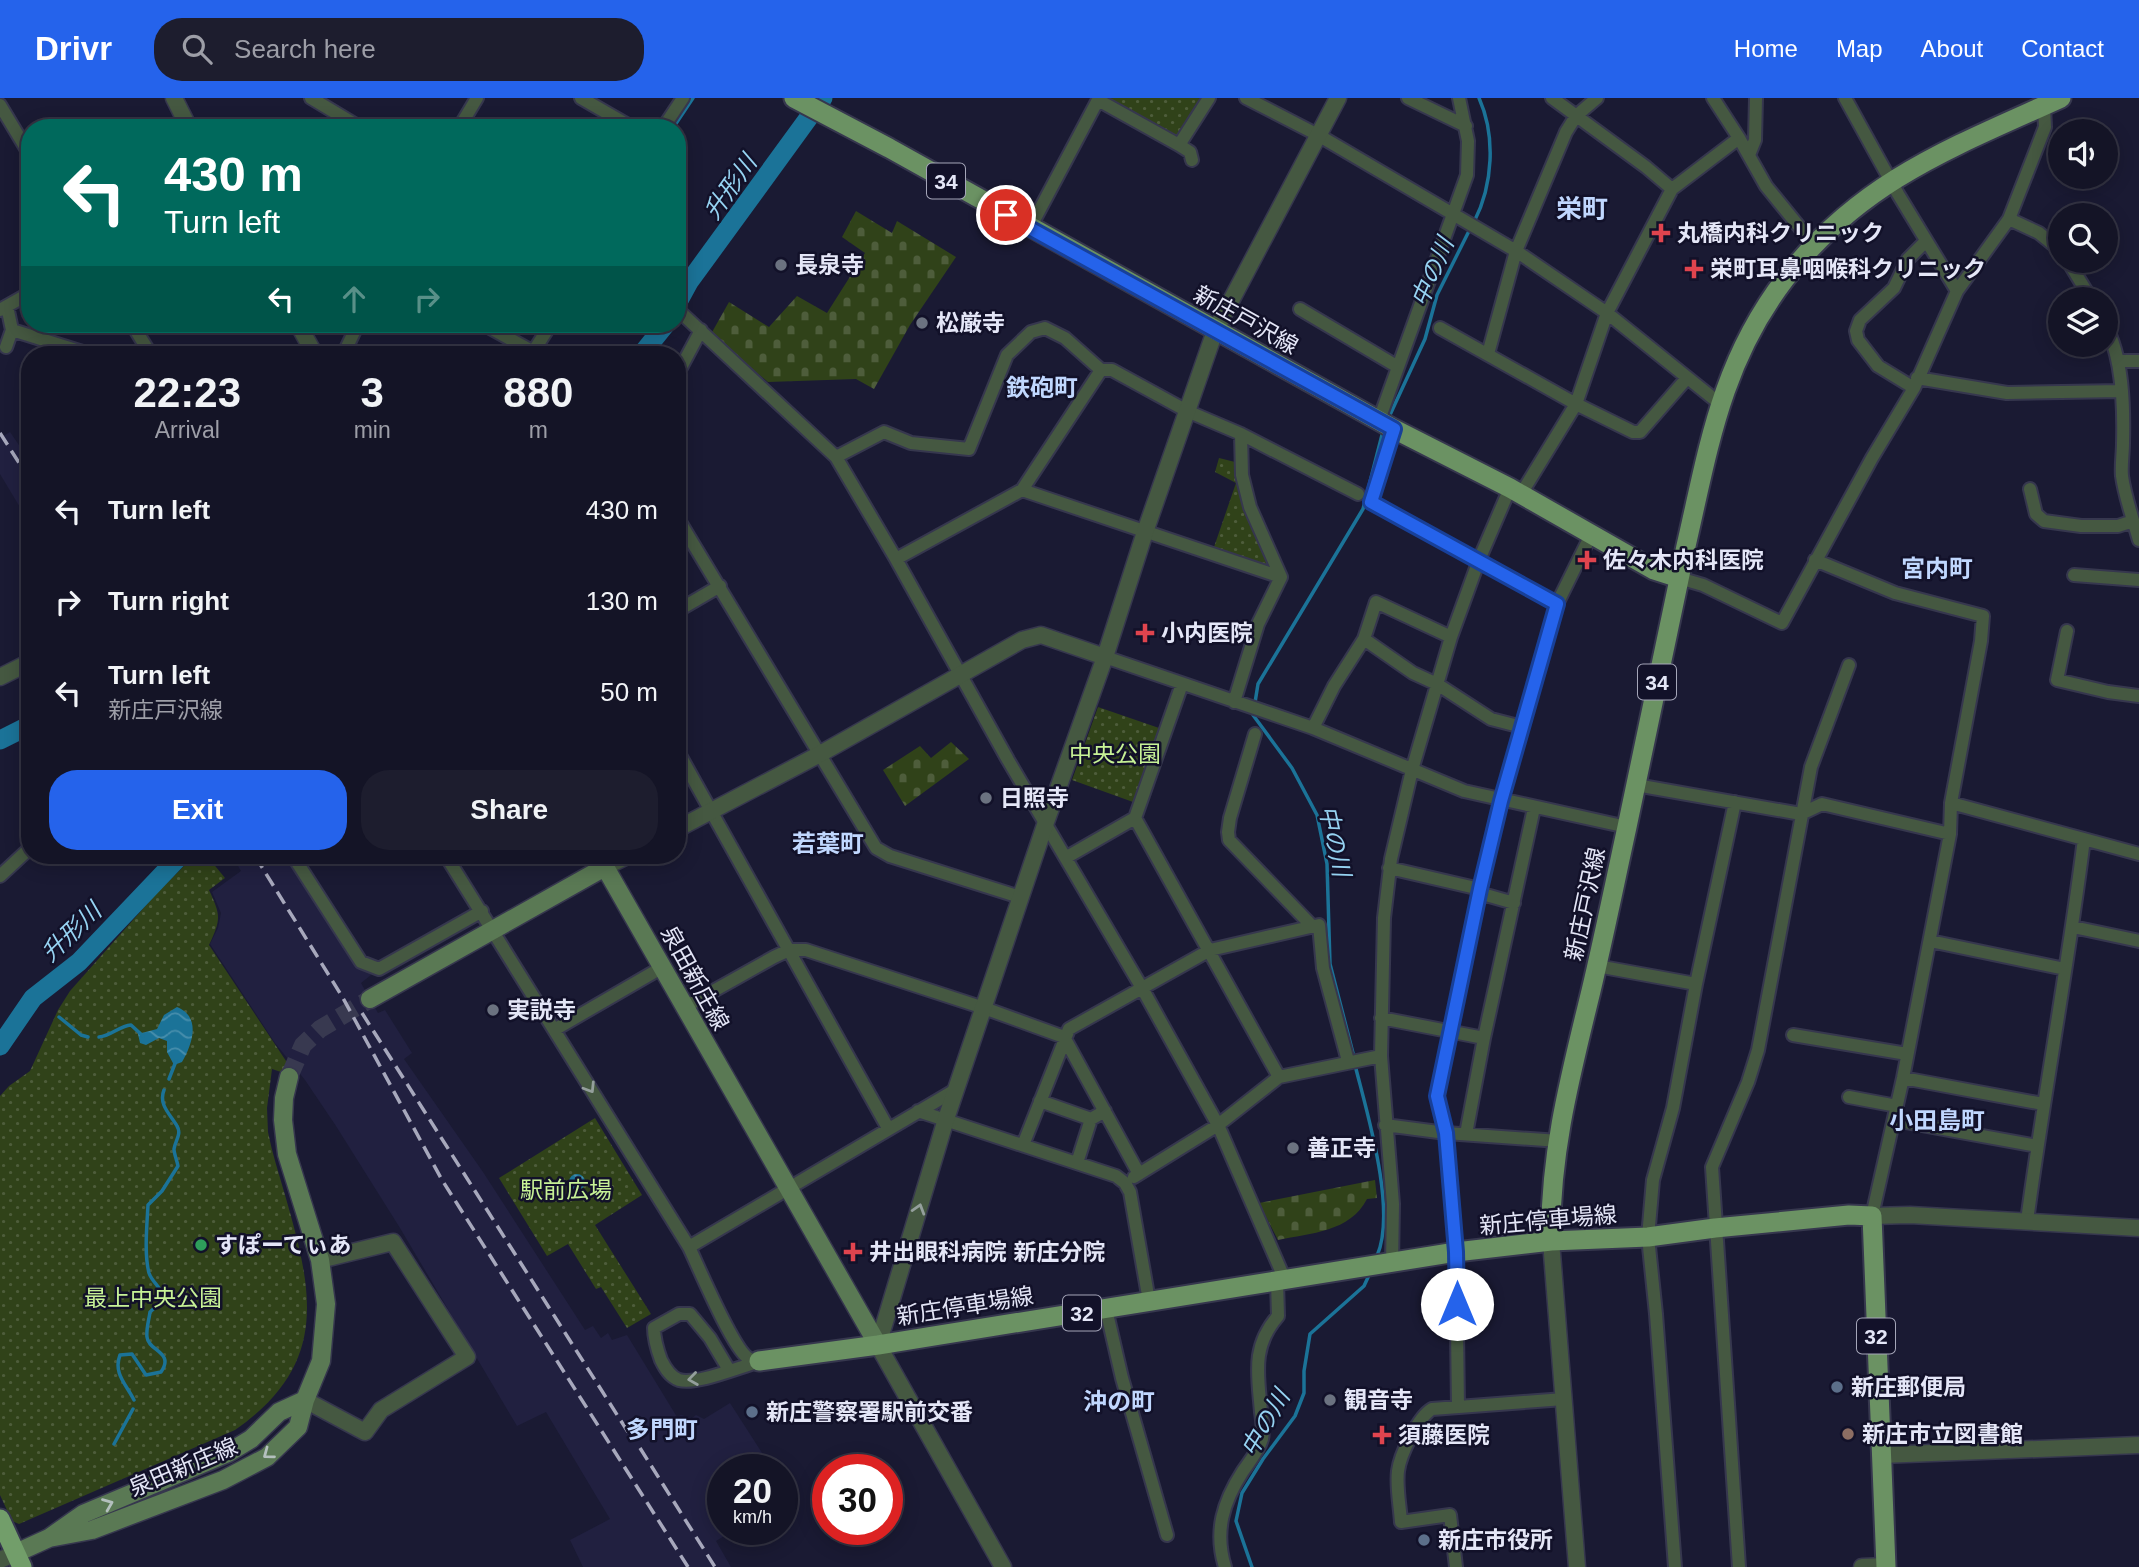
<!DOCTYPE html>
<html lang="en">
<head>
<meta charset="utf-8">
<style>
	:root { --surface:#141426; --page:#1d1d2e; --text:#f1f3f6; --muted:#9d9ea7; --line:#333343; --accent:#2563eb }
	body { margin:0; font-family:Arial,"Noto Sans JP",sans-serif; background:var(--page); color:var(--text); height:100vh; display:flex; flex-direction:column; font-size:26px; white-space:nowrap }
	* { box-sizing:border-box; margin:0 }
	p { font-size:23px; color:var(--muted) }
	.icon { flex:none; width:38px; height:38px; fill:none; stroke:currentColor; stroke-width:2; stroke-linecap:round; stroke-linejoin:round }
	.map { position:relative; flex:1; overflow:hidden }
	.panel { position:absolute; left:21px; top:248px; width:665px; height:518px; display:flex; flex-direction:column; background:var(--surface); border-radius:28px; box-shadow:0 4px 18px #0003,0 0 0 2px var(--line) }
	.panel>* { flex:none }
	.banner { position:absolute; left:21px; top:21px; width:665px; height:214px; border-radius:28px; box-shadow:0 4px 18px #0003,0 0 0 2px var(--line); background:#00695c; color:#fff; overflow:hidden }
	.controls { position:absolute; left:2048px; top:21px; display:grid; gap:14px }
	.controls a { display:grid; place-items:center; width:70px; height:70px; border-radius:50%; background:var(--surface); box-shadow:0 4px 18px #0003,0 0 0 2px var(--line); font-size:35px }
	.speed { position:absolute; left:707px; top:1356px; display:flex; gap:14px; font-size:35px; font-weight:700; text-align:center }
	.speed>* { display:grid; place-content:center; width:91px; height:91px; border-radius:50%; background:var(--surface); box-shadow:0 4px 18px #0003,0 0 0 2px var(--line); line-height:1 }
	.speed small { font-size:18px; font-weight:400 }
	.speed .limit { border:10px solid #d22; background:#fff; color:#111 }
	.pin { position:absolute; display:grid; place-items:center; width:60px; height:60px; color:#fff; margin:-30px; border:4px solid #fff; border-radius:50%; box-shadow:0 2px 7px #0007 }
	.me { position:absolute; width:77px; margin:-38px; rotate:0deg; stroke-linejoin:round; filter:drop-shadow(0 0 5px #0008) }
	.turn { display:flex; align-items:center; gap:24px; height:147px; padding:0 28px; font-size:32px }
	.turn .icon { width:91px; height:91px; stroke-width:2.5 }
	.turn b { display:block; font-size:49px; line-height:60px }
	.lanes { display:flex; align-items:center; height:66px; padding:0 28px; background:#0003; justify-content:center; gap:35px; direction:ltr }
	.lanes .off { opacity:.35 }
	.eta { display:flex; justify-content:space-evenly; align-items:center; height:119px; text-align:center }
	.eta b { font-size:42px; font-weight:700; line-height:49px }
	.cta { display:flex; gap:14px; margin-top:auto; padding:14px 28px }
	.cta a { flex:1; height:80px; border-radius:28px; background:var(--accent); color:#fff; font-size:28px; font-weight:700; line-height:80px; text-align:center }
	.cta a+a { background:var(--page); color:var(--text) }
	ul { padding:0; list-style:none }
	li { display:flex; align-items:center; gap:21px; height:91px; padding:0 28px }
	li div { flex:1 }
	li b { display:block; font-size:26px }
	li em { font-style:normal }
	header { display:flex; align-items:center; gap:42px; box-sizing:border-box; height:98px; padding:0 35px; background:var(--accent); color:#fff }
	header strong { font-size:33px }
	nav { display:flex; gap:38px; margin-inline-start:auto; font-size:24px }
	.search { width:490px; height:63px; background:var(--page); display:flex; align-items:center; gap:18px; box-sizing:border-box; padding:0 24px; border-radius:28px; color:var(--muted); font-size:26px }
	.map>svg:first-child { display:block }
</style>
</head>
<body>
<header>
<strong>Drivr</strong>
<div class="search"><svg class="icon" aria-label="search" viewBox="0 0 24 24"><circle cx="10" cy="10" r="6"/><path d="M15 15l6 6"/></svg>Search here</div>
<nav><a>Home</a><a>Map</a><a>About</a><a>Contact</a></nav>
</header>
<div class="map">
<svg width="2139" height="1469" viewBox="0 0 2139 1469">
	<defs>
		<pattern id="cemetery-stones" width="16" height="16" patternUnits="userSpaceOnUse" patternTransform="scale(1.75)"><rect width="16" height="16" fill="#304219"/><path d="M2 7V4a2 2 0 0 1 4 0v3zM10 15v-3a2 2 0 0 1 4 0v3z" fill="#4e5d3b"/></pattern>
		<pattern id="park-dots" width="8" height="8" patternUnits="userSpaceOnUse" patternTransform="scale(1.75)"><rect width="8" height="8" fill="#304219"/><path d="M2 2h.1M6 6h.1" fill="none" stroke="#4e5d3b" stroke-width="1.8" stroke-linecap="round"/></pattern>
		<pattern id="water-waves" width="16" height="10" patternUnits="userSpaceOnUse" patternTransform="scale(1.75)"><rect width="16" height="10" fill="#1b7398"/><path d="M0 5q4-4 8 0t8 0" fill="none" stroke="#478eac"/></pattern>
	</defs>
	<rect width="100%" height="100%" fill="#1a1a33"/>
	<path fill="#212040" d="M10,334L30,363V426L0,376V340Z
		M232,758H287L338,840L359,856L371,877L361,885L378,915L385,912L412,955L404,961L483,1074L585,1232L593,1228L601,1240L608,1235L612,1242L627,1237L677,1319L681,1317L692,1320L696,1317L704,1321L730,1305L773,1372H723V1432H734L716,1443L731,1469H583L570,1442L610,1421L546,1314L517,1328L400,1130L336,1028L305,982L275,945L210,846L218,830L221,815L212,794L241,773Z"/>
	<path fill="url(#cemetery-stones)" d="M856,113L892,135L897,123L956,159L910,227L874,291L856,281L768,284L711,236L729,204L769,229L797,198L827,215L865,155L842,139Z
		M951,644L969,661L905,708L883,672L920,648L931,660Z
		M1375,1082L1377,1100L1367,1101C1350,1134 1311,1135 1278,1142L1259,1105Z"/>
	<path fill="url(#park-dots)" d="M1111,0H1200L1177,41L1115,7Z
		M1219,360L1239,365L1272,467L1270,472L1214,449L1236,385L1215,374Z
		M1098,609L1159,630L1133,704L1072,682Z
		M194,758H207L225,780L209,792C221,818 221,821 209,847L294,975L290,977L272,971L267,1010L268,1034C272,1055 279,1076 285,1097C313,1194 330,1266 235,1332L19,1426L12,1423L0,1397V998L9,988L30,973L58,912L70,893L156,796Z
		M595,1020L642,1097L595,1127L651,1216L627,1230L601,1189L596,1191L568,1146L547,1158L499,1080Z"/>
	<path fill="url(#water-waves)" d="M177,909C202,919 192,947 182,964L174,967L167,954V943L159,940L146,947L140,945L138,936L157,931L164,917Z
		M569 1084a8 8 0 1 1 16 0a8 8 0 1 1-16 0Z"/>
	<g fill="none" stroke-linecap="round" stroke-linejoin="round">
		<path stroke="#1b7398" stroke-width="3.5" d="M673,30L693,0
			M1474,124C1493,87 1496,38 1479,0
			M1389,319L1425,241L1437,197L1470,131
			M59,919L81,937L88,939
			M99,939C111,938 119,928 131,927L143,938
			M1354,959L1330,866L1327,766L1317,717L1292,670L1253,617L1258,586L1363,411L1383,333
			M1355,967C1367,1015 1397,1112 1377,1158
			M169,981L176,963
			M134,1302C126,1286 113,1275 120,1257L132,1256L146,1277L161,1274C175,1254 148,1253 147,1239C146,1231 149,1222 150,1214L160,1205L163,1198C160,1188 152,1184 149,1175C144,1157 147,1126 148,1107L162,1093L178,1068C177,1062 174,1056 174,1051C175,1043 182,1036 177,1028C171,1017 158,1007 164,992
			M114,1346L133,1311
			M1252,1469L1236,1423L1242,1395L1263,1361L1295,1318L1304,1295V1273L1310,1236L1364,1188L1370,1175"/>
		<path stroke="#1b7398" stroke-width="19" d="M677,206L689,184L823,0
			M641,257L666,226
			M0,642L30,627
			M0,948L33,900L79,864L180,758"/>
		<path stroke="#383950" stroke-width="18" stroke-dasharray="18 9" stroke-linecap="butt" d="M289,979L303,947L320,931L370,901"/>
		<g stroke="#36374e" stroke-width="16">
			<path id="minor" d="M311,0L361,30
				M581,0L633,30
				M1246,0L1318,37L1516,153L1607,215L1719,305
				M1408,0L1466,28
				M1713,0L1739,40L1766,88L1814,147
				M1845,0L1898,96L1957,193
				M1098,2L1179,47L1190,54L1192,62
				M0,7L30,57
				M459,30L477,0
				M663,30L683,0
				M1179,47L1209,0
				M1749,57L1755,42L1756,0
				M1672,91L1739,40
				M2009,121L2039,135L2060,152
				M1030,130L1099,0
				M2068,163L2091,201
				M677,211L836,359L896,461L1008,662L1142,890L1218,1027L1285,1182
				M1300,211L1398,269
				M0,212L30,195
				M132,226L151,257
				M483,226L539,257
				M2105,227C2123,259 2124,308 2123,345C2123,356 2121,367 2122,378C2125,400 2133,421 2139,442
				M1440,230L1576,306L1633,334H1640L1687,280
				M12,232L92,257
				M6,249L12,232L7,208
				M533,254L551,226
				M1488,256L1516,153L1566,34L1576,18L1597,0
				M343,257L358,226
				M2118,263H2139
				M677,277L701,232
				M1917,280L2007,295L2121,293
				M1914,290L1878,268L1858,242L1856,233L1860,222L1894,190L1908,161L1926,143
				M1379,322L1467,77L1468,43L1459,0
				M1394,331L1371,404L1557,506
				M1241,336L1242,377L1250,409L1281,479
				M836,359L884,334L911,345L969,351L1007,257L1031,234L1045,230L1065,240L1101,272H1112L1187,313L1241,336L1358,396
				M2030,391L2036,416L2044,423L2081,428H2118L2133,423
				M1022,392L1281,479
				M1521,396L1576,306L1607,215L1672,91L1646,69L1552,0
				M677,419L876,750L890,758L1020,799
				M896,461L1022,392L1101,272
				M1815,462L1895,495L1983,518L1981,543L1951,705L1950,736L1903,980L1872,1118
				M2074,477L2139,482
				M1679,480L1703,487L1782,525L1872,360L1914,290L1957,193L2009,121L2045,29L2044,8
				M677,513L720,488
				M2067,533L2057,582L2108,594L2139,598
				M1364,541L1413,575L1437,586L1491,621L1522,629
				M1105,559L1313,630L1464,693L1627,729
				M1234,604L1258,526L1281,479
				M1313,630L1334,588L1364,541L1376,504L1451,539
				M1255,636L1230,720L1228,734L1229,742L1313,829
				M677,652L888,1030
				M1636,687L1801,716L1822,706L1950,736
				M1951,705L2139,756
				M1135,720L1279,979
				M293,758L361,864L379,871L482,813
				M446,758L689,1149C699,1170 732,1249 748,1260C751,1262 755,1262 759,1263
				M1067,759L1135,720L1182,586
				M1389,770L1480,791
				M0,778L30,750
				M1479,795L1514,805
				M2073,829L2139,843
				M1930,843L2065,871
				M1597,868L1696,886
				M683,910L774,859L789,852H806L984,910L1064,939L1139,1076
				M1381,920L1484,940
				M554,932L661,870
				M1793,937L1907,956
				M1903,980L2043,1006
				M1849,999L1897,1008
				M1040,1003L1091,1021L1105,1013
				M918,1013L1116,1078L1125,1085L1130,1094L1149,1203
				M1894,1022L2037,1048
				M1385,1027L1446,1035L1559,1043
				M1466,1036L1484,940L1534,710
				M1023,1047L1069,931L1210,852L1319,827L1323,870L1348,963
				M1077,1065L1091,1021
				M1134,1079L1218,1027L1279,979L1381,958
				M2027,1123C2044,995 2068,869 2084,741
				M689,1149L957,991
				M1392,1166L1393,1106L1381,958L1384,820L1391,761L1412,672L1451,539L1479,462L1510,390
				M1106,1211L1122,1280L1167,1437
				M729,1272L710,1240L690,1216H679L654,1230C654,1242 657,1251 661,1262C665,1270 670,1279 679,1282C697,1287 739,1269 758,1264
				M1458,1309L1456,1154L1446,1035L1437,998L1479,795L1501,703L1557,506L1591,437
				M1225,1469C1214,1433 1223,1404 1243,1373C1250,1363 1259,1352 1262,1341C1264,1333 1262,1322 1261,1314C1258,1277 1251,1249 1278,1218L1277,1183
				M1456,1469L1450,1417L1401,1424C1400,1408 1396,1389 1398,1373C1400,1357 1418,1319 1432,1311L1564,1301
				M1675,1469L1656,1216L1648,1139L1653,1082L1673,1010L1696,886L1735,704
				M1739,1469L1712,1069L1748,984L1758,952L1811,669L1849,567"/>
		</g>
		<g stroke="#36374e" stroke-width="19">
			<path id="tertiary" d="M174,0L189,30
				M298,226L315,257
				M0,579L30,564
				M677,731L820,656L1022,542L1041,537L1105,559
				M598,758L605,769L627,758
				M1872,1118L1910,1117L2139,1130
				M1551,1143L1577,1469
				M305,1302L365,1334L381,1312L467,1259L393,1144L320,1162
				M1881,1357L2139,1347
				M0,1462L16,1455
				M1003,1469L878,1247L946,1021L1046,724L1105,559L1145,434L1215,233L1338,0
				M1862,1469L1886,1468"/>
		</g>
		<g stroke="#36374e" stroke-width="21">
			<path id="secondary" d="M370,901L605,769L878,1247
				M49,1440L92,1432L223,1382L267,1359L298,1329L305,1302L321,1263L326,1206L320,1162L287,1056L283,1022L284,1000L289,979
				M16,1455L49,1440L83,1416L228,1355L251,1341L279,1314L305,1302"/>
		</g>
		<g stroke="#36374e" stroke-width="23">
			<path id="primary" d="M794,0L889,50L1394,331L1510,390L1654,472L1679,480
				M1551,1143C1549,1058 1571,975 1591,893C1604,838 1615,784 1627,729C1647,636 1666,541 1686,448C1709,348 1721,265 1785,181C1860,83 1953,49 2061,0
				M759,1263L878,1247L1456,1154L1551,1143L1648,1139L1715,1130L1849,1117L1872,1118L1886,1469"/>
		</g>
		<g stroke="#36374e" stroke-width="23">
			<path id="trunk" d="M0,1421L22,1469"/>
		</g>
		<use href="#minor" stroke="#455841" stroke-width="12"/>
		<use href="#tertiary" stroke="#455841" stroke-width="16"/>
		<use href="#secondary" stroke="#5a7954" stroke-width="18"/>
		<use href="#primary" stroke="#6b9263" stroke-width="19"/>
		<use href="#trunk" stroke="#729e6a" stroke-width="19"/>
		<path stroke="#a7a8bc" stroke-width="3.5" stroke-dasharray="14 7" stroke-linecap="butt" d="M0,335L30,382
			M255,758L343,900L442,1082L688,1469
			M362,915L628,1334
			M640,1350L715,1469"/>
	</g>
	<defs><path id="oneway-chevron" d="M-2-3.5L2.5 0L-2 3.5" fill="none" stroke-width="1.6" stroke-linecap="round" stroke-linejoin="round" transform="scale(1.75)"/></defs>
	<g stroke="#949f9c">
		<use href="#oneway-chevron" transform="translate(590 990) rotate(58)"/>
		<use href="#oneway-chevron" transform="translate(919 1111) rotate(-73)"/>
		<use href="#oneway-chevron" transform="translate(693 1281) rotate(172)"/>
	</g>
	<g stroke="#b4c0be">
		<use href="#oneway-chevron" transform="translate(268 1356) rotate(143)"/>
		<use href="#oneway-chevron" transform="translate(108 1406) rotate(-22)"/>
	</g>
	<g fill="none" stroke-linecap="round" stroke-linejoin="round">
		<g stroke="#184099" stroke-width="18">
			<path id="route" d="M1006,117L1394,331L1371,404L1557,506L1501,703L1480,791L1437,998L1446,1035L1456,1154L1457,1206"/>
		</g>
		<use href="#route" stroke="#2563eb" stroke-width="12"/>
	</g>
	<g fill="#e0444e" stroke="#121129" stroke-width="2.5">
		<path d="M1657.5 124.5h7v7h7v7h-7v7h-7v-7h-7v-7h7z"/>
		<path d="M1690.5 160.5h7v7h7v7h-7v7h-7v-7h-7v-7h7z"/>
		<path d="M1583.5 451.5h7v7h7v7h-7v7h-7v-7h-7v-7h7z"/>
		<path d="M1141.5 524.5h7v7h7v7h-7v7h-7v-7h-7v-7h7z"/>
		<path d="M849.5 1143.5h7v7h7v7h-7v7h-7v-7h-7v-7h7z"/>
		<path d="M1378.5 1326.5h7v7h7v7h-7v7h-7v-7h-7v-7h7z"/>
	</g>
	<g fill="#6b7280" stroke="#121129" stroke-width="2.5">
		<circle cx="781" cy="167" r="7"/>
		<circle cx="922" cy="225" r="7"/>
		<circle cx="986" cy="700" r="7"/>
		<circle cx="493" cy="912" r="7"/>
		<circle cx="1293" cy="1050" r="7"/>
		<circle cx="1330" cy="1302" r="7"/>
	</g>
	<circle fill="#2e9e5b" stroke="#121129" stroke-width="2.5" cx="201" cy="1147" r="7"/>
	<g fill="#5c6f8a" stroke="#121129" stroke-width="2.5">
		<circle cx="1837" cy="1289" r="7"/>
		<circle cx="752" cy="1314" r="7"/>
		<circle cx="1424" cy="1442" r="7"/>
	</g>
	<circle fill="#8d6e63" stroke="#121129" stroke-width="2.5" cx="1848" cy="1336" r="7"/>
	<g text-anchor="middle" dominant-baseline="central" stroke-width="5" stroke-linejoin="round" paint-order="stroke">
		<g fill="#121129" stroke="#a5a6b9" stroke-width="2">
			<rect x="927" y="65.5" width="38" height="35" rx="5"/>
			<rect x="1638" y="566.5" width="38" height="35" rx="5"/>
			<rect x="1063" y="1197.5" width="38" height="35" rx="5"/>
			<rect x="1857" y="1220.5" width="38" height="35" rx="5"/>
		</g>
		<g font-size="21" font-weight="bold" fill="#e4e6f7">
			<text x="946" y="83">34</text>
			<text x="1657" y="584">34</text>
			<text x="1082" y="1215">32</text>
			<text x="1876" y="1238">32</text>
		</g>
		<g font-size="23" font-weight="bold" fill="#e4e6f7" stroke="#121129" text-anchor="start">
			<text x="1677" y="135">丸橋内科クリニック</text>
			<text x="795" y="167">長泉寺</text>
			<text x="1710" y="171">栄町耳鼻咽喉科クリニック</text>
			<text x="936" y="225">松厳寺</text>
			<text x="1603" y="462">佐々木内科医院</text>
			<text x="1161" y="535">小内医院</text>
			<text x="1000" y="700">日照寺</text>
			<text x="507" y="912">実説寺</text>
			<text x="1307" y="1050">善正寺</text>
			<text x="215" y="1147">すぽーてぃあ</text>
			<text x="869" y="1154">井出眼科病院 新庄分院</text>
			<text x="1851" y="1289">新庄郵便局</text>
			<text x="1344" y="1302">観音寺</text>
			<text x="766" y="1314">新庄警察署駅前交番</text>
			<text x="1862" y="1336">新庄市立図書館</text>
			<text x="1398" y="1337">須藤医院</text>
			<text x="1438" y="1442">新庄市役所</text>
		</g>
		<g font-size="23" fill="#e4e6f7" stroke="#121129">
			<text transform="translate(1246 222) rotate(29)">新庄戸沢線</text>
			<text transform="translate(1585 806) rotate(-78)">新庄戸沢線</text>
			<text transform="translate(695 880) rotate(61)">泉田新庄線</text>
			<text transform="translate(1548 1122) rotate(-5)">新庄停車場線</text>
			<text transform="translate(965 1208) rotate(-9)">新庄停車場線</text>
			<text transform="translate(183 1369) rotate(-23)">泉田新庄線</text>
		</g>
		<g font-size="23" fill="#c7f296" stroke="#121129">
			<text x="1115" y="656">中央公園</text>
			<text x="566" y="1092">駅前広場</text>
			<text x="153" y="1200">最上中央公園</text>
		</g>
		<g font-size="24" font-style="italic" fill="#96d3f2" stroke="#121129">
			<text transform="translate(730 89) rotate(-55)">升形川</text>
			<text transform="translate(1432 174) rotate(-67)">中の川</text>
			<text transform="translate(1335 743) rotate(78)">中の川</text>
			<text transform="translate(71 834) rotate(-44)">升形川</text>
			<text transform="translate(1265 1325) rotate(-60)">中の川</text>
		</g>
		<g font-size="24" font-weight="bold" fill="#c0d7fe" stroke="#121129">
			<text x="1042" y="289">鉄砲町</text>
			<text x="1937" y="470">宮内町</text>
			<text x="828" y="745">若葉町</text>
			<text x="1937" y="1022">小田島町</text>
			<text x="1119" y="1303">沖の町</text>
			<text x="662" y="1331">多門町</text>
		</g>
		<g font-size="26" font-weight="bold" fill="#c0d7fe" stroke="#121129">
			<text x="1582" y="111">栄町</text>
		</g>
	</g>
</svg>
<div class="controls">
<a><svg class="icon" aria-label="sound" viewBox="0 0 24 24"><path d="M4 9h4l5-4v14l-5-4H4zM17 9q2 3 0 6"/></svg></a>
<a><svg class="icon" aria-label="search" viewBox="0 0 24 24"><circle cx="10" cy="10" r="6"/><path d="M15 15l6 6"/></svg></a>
<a><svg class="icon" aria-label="layers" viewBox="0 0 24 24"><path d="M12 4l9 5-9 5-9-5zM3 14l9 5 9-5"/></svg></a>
</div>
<div class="speed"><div>20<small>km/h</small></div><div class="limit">30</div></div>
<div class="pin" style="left:1006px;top:117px;background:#d93025"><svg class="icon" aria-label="arrive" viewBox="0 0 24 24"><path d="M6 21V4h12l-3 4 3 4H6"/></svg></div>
<svg class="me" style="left:1457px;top:1206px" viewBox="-20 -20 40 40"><circle r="19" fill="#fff"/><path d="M0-13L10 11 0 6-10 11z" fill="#2563eb"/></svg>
<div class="banner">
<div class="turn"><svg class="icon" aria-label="left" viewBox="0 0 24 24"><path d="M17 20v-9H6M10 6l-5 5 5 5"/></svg><div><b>430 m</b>Turn left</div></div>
<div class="lanes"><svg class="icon" aria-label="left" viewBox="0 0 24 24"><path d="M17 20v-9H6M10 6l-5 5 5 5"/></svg><svg class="icon off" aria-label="ahead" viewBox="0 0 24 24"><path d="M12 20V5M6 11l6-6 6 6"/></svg><svg class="icon off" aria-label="right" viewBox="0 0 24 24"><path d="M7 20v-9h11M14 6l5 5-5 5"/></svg></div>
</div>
<section class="panel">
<div class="eta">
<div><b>22:23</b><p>Arrival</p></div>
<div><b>3</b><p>min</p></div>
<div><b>880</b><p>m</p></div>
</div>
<ul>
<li><svg class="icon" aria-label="left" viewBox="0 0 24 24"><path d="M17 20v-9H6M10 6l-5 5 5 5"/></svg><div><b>Turn left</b></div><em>430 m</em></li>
<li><svg class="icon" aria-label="right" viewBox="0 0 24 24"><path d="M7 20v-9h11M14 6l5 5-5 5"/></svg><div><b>Turn right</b></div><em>130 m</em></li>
<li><svg class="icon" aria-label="left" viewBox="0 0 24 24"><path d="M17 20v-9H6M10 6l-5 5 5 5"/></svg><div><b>Turn left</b><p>新庄戸沢線</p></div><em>50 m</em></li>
</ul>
<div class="cta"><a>Exit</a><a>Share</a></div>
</section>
</div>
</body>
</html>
